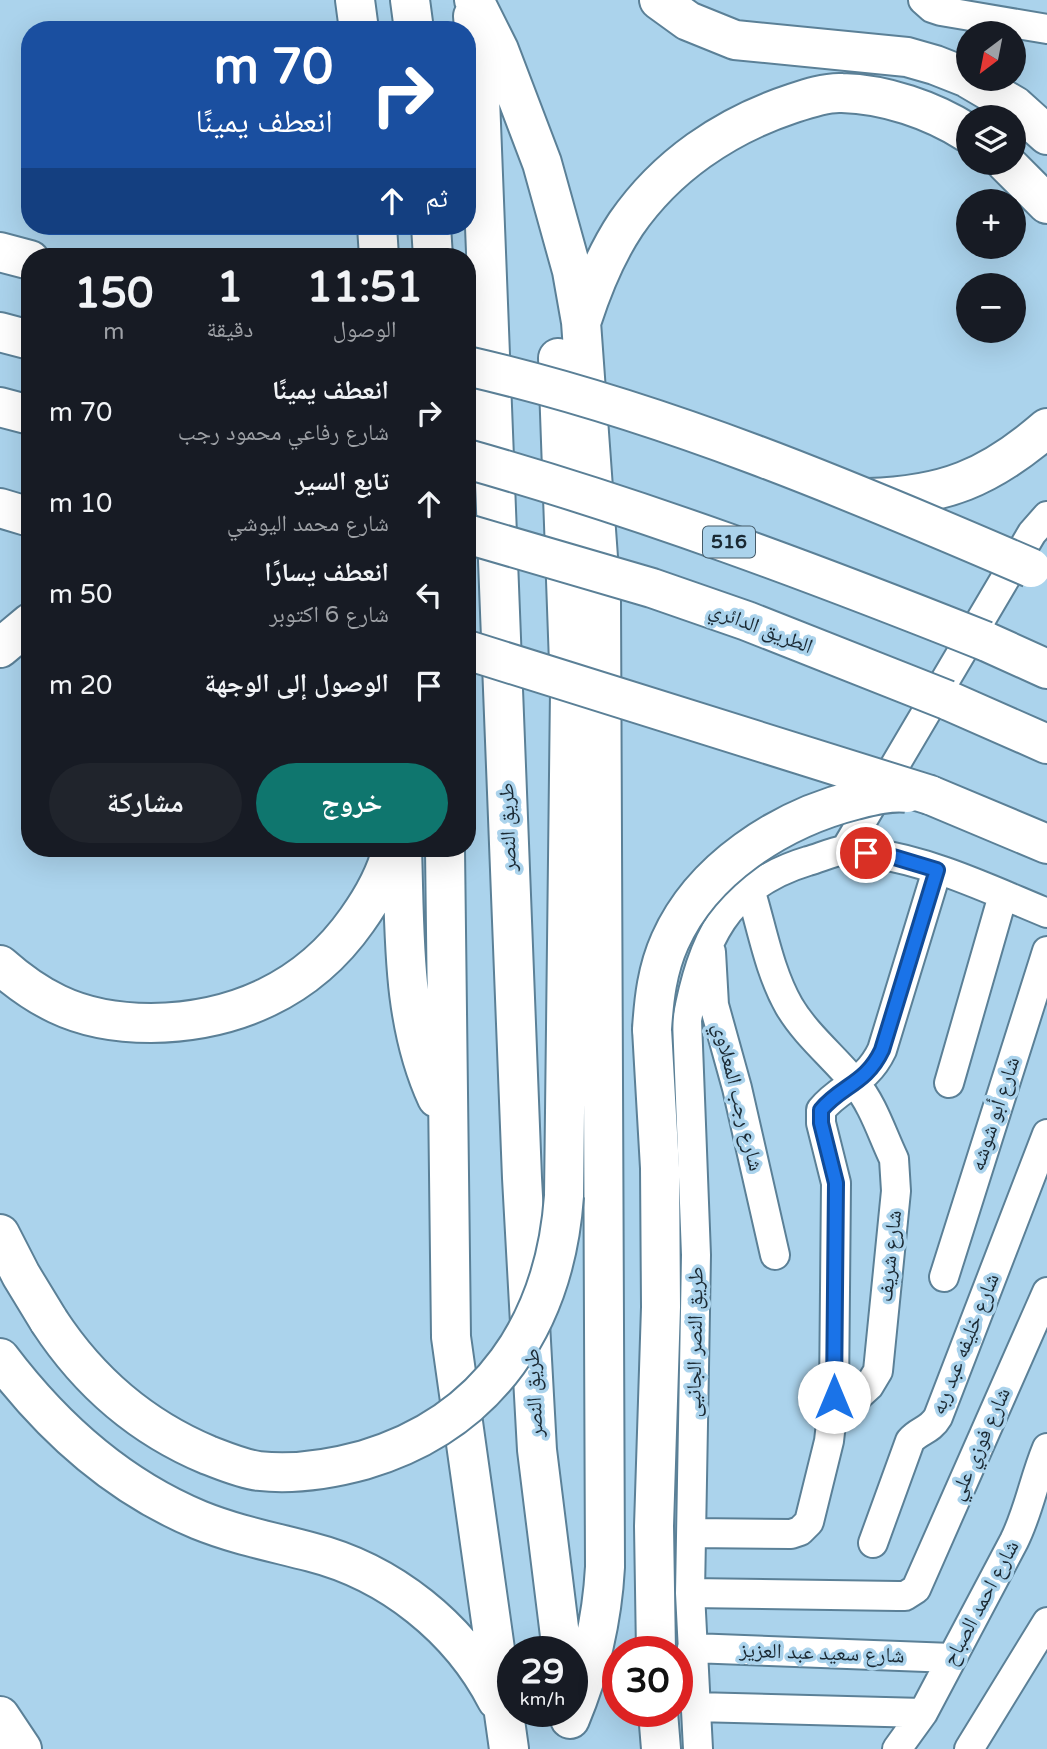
<!DOCTYPE html>
<html lang="ar">
<head>
<meta charset="utf-8">
<style>
	:root { --surface:#171b24; --page:#20242c; --text:#f1f3f6; --muted:#9ea1a6; --accent:#0f766e }
	body { margin:0; font-family:"Varela Round","Noto Naskh Arabic",sans-serif; background:var(--page); color:var(--text); direction:rtl; height:100vh; display:flex; flex-direction:column; font-size:26px; white-space:nowrap }
	* { box-sizing:border-box; margin:0 }
	p { font-size:23px; color:var(--muted) }
	.icon { flex:none; width:38px; height:38px; fill:none; stroke:currentColor; stroke-width:2; stroke-linecap:round; stroke-linejoin:round }
	.map { position:relative; flex:1; overflow:hidden; direction:ltr }
	.sheet { position:absolute; left:21px; top:248px; width:455px; height:609px; display:flex; flex-direction:column; background:var(--surface); border-radius:28px; box-shadow:0 7px 28px #0002; direction:rtl }
	.sheet>* { flex:none }
	.banner { position:absolute; left:21px; top:21px; width:455px; height:214px; border-radius:28px; box-shadow:0 7px 28px #0002; direction:rtl; background:#1a4fa0; color:#fff; overflow:hidden }
	.needle { width:46px; rotate:212deg }
	.controls { position:absolute; left:956px; top:21px; display:grid; gap:14px }
	.controls a { display:grid; place-items:center; width:70px; height:70px; border-radius:50%; background:var(--surface); box-shadow:0 7px 28px #0002; font-size:35px }
	.speed { position:absolute; left:497px; top:1636px; display:flex; gap:14px; font-size:35px; font-weight:700; text-align:center }
	.speed>* { display:grid; place-content:center; width:91px; height:91px; border-radius:50%; background:var(--surface); box-shadow:0 7px 28px #0002; line-height:1 }
	.speed small { font-size:18px; font-weight:400 }
	.speed .limit { border:10px solid #d22; background:#fff; color:#111 }
	.pin { position:absolute; display:grid; place-items:center; width:60px; height:60px; color:#fff; margin:-30px; border:4px solid #fff; border-radius:50%; box-shadow:0 2px 7px #0007 }
	.me { position:absolute; width:77px; margin:-38px; rotate:0deg; stroke-linejoin:round; filter:drop-shadow(0 0 5px #0008) }
	.turn { display:flex; align-items:center; gap:24px; height:147px; padding:0 28px; font-size:32px }
	.turn .icon { width:91px; height:91px; stroke-width:2.5 }
	.turn b { display:block; font-size:49px; line-height:60px }
	.then { display:flex; align-items:center; height:66px; padding:0 28px; background:#0003; gap:14px; font-size:26px }
	.eta { display:flex; justify-content:space-evenly; align-items:center; height:119px; text-align:center }
	.eta b { font-size:42px; font-weight:700; line-height:49px }
	.action { display:flex; gap:14px; margin-top:auto; padding:14px 28px }
	.action a { flex:1; height:80px; border-radius:42px; background:var(--accent); color:#fff; font-size:28px; font-weight:700; line-height:80px; text-align:center }
	.action a+a { background:var(--page); color:var(--text) }
	ul { padding:0; list-style:none }
	li { display:flex; align-items:center; gap:21px; height:91px; padding:0 28px }
	li div { flex:1 }
	li b { display:block; font-size:26px }
	li em { font-style:normal }
	.map>svg:first-child { display:block }
</style>
</head>
<body>
<div class="map">
<svg width="1047" height="1749" viewBox="0 0 1047 1749">
	<rect width="100%" height="100%" fill="#abd3ec"/>
	<g fill="none" stroke-linecap="round" stroke-linejoin="round">
		<g stroke="#5b8097" stroke-width="32">
			<path id="street" d="M923,0L932,8L941,11L1047,29
				M845,850L1032,533L1047,516
				M750,889C762,928 769,971 789,1006C806,1035 834,1057 855,1083C873,1104 882,1134 894,1159L896,1191L878,1371L869,1386L832,1420
				M711,952L714,1005L737,1088L775,1255
				M949,1083L1003,895
				M944,1277L1047,951
				M692,1533L791,1534L800,1531L809,1522L829,1441L834,1397L836,1183L821,1123V1110C841,1085 866,1084 882,1050L937,870
				M873,1543L910,1441C919,1430 930,1431 938,1417L1047,1134
				M690,1593L898,1596H905L916,1589L1047,1292
				M692,1648L952,1658
				M695,1707L923,1713
				M698,1749L690,1593L696,1255L687,1020C702,941 725,886 808,861C819,858 832,852 844,850C852,849 862,852 870,853C931,861 991,890 1047,913
				M897,1749L923,1713L1014,1541C1029,1511 1034,1479 1047,1448
				M969,1749L1047,1622"/>
		</g>
		<g stroke="#5b8097" stroke-width="42">
			<path id="secondary" d="M0,1716L22,1749"/>
		</g>
		<g stroke="#5b8097" stroke-width="42">
			<path id="highway" d="M355,0L359,30
				M410,0L414,30
				M474,0L499,50L542,163L572,271L581,322L601,599L605,1567C602,1621 591,1669 570,1719
				M659,0L688,21L735,40L907,57L935,65L968,78
				M473,16L480,98L522,1178L537,1450L562,1652
				M969,79L1015,106L1047,135
				M1006,163L1047,204
				M377,226L379,257
				M431,226L433,257
				M0,252L30,260
				M582,320C593,286 606,254 626,224C666,166 725,126 791,104C806,99 826,92 842,93C885,94 932,110 968,133
				M0,332L30,340
				M558,358L570,691L564,1196
				M0,407L30,415
				M868,498C944,496 989,478 1047,428
				M0,508L30,517
				M985,641L1047,669
				M0,648L30,623
				M947,700L1047,744
				M930,795L1047,844
				M402,849C405,932 401,1020 437,1098
				M445,849L451,1337L509,1749
				M0,965C18,981 36,994 57,1004C86,1018 119,1023 151,1023C234,1022 308,990 357,920C372,899 386,874 392,849
				M652,1029L660,1168L661,1307L654,1526L656,1652
				M0,1234L21,1275L49,1321
				M0,1358C53,1428 117,1486 199,1520C236,1535 273,1542 311,1552C390,1572 460,1628 497,1700
				M658,1712L661,1749"/>
		</g>
		<use href="#street" stroke="#fff" stroke-width="28"/>
		<use href="#secondary" stroke="#fff" stroke-width="38"/>
		<use href="#highway" stroke="#fff" stroke-width="38"/>
		<g stroke="#5b8097" stroke-width="42" stroke-linecap="butt">
			<path id="highway-bridge" d="M467,366C663,411 848,489 1031,568
				M467,459C644,509 814,573 985,641
				M467,534L652,588L747,621L947,700
				M467,650L930,795
				M652,1029C654,999 657,970 670,941C702,869 780,819 855,800C871,796 890,791 907,793
				M49,1321C89,1382 141,1427 208,1455C224,1461 242,1469 259,1471C294,1475 331,1469 364,1460C489,1423 555,1323 564,1196"/>
		</g>
		<use href="#highway-bridge" stroke="#fff" stroke-width="38"/>
	</g>
	<g fill="none" stroke-linecap="round" stroke-linejoin="round">
		<g stroke="#114b97" stroke-width="18">
			<path id="route" d="M834,1397L836,1183L821,1123V1110C842,1085 866,1084 882,1050L937,870L887,855L866,853"/>
		</g>
		<use href="#route" stroke="#1a73e8" stroke-width="12"/>
	</g>
	<g text-anchor="middle" dominant-baseline="central" stroke-width="7" stroke-linejoin="round" paint-order="stroke">
		<rect fill="#abd3ec" stroke="#465c6a" stroke-width="2" x="703" y="526.5" width="52" height="31" rx="5"/>
		<g font-size="19" font-weight="bold" fill="#1a2933">
			<text x="729" y="542">516</text>
		</g>
		<g font-size="21" fill="#1a2933" stroke="#abd3ec">
			<text transform="translate(761 628) rotate(21)">الطريق الدائري</text>
			<text transform="translate(508 827) rotate(-92)">طريق النصر</text>
			<text transform="translate(738 1097) rotate(76)">شارع رجب المعلاوي</text>
			<text transform="translate(995 1114) rotate(-72)">شارع أبو شوشه</text>
			<text transform="translate(890 1256) rotate(-84)">شارع شريف</text>
			<text transform="translate(695 1342) rotate(-89)">طريق النصر الجانيى</text>
			<text transform="translate(965 1344) rotate(-68)">شارع خليفه عبد ربه</text>
			<text transform="translate(534 1393) rotate(-93)">طريق النصر</text>
			<text transform="translate(980 1444) rotate(-66)">شارع فوزي علي</text>
			<text transform="translate(981 1603) rotate(-62)">شارع احمد الصباح</text>
			<text transform="translate(822 1653) rotate(2)">شارع سعيد عبد العزيز</text>
		</g>
	</g>
</svg>
<div class="controls">
<a><svg class="needle" viewBox="-14 -14 28 28"><path d="M0-13l5 13h-10z" fill="#e53935"/><path d="M0 13l5-13h-10z" fill="#9ea1a6"/></svg></a>
<a><svg class="icon" aria-label="layers" viewBox="0 0 24 24"><path d="M12 4l9 5-9 5-9-5zM3 14l9 5 9-5"/></svg></a>
<a>+</a>
<a>−</a>
</div>
<div class="speed"><div>29<small>km/h</small></div><div class="limit">30</div></div>
<div class="pin" style="left:866px;top:853px;background:#d93025"><svg class="icon" aria-label="arrive" viewBox="0 0 24 24"><path d="M6 21V4h12l-3 4 3 4H6"/></svg></div>
<svg class="me" style="left:834px;top:1397px" viewBox="-20 -20 40 40"><circle r="19" fill="#fff"/><path d="M0-13L10 11 0 6-10 11z" fill="#1a73e8"/></svg>
<div class="banner">
<div class="turn"><svg class="icon" aria-label="right" viewBox="0 0 24 24"><path d="M7 20v-9h11M14 6l5 5-5 5"/></svg><div><b>70 m</b>انعطف يمينًا</div></div>
<div class="then">ثم<svg class="icon" aria-label="ahead" viewBox="0 0 24 24"><path d="M12 20V5M6 11l6-6 6 6"/></svg></div>
</div>
<section class="sheet">
<div class="eta">
<div><b>11:51</b><p>الوصول</p></div>
<div><b>1</b><p>دقيقة</p></div>
<div><b>150</b><p>m</p></div>
</div>
<ul>
<li><svg class="icon" aria-label="right" viewBox="0 0 24 24"><path d="M7 20v-9h11M14 6l5 5-5 5"/></svg><div><b>انعطف يمينًا</b><p>شارع رفاعي محمود رجب</p></div><em>70 m</em></li>
<li><svg class="icon" aria-label="ahead" viewBox="0 0 24 24"><path d="M12 20V5M6 11l6-6 6 6"/></svg><div><b>تابع السير</b><p>شارع محمد اليوشي</p></div><em>10 m</em></li>
<li><svg class="icon" aria-label="left" viewBox="0 0 24 24"><path d="M17 20v-9H6M10 6l-5 5 5 5"/></svg><div><b>انعطف يسارًا</b><p>شارع 6 اكتوبر</p></div><em>50 m</em></li>
<li><svg class="icon" aria-label="arrive" viewBox="0 0 24 24"><path d="M6 21V4h12l-3 4 3 4H6"/></svg><div><b>الوصول إلى الوجهة</b></div><em>20 m</em></li>
</ul>
<div class="action"><a>خروج</a><a>مشاركة</a></div>
</section>
</div>
</body>
</html>
